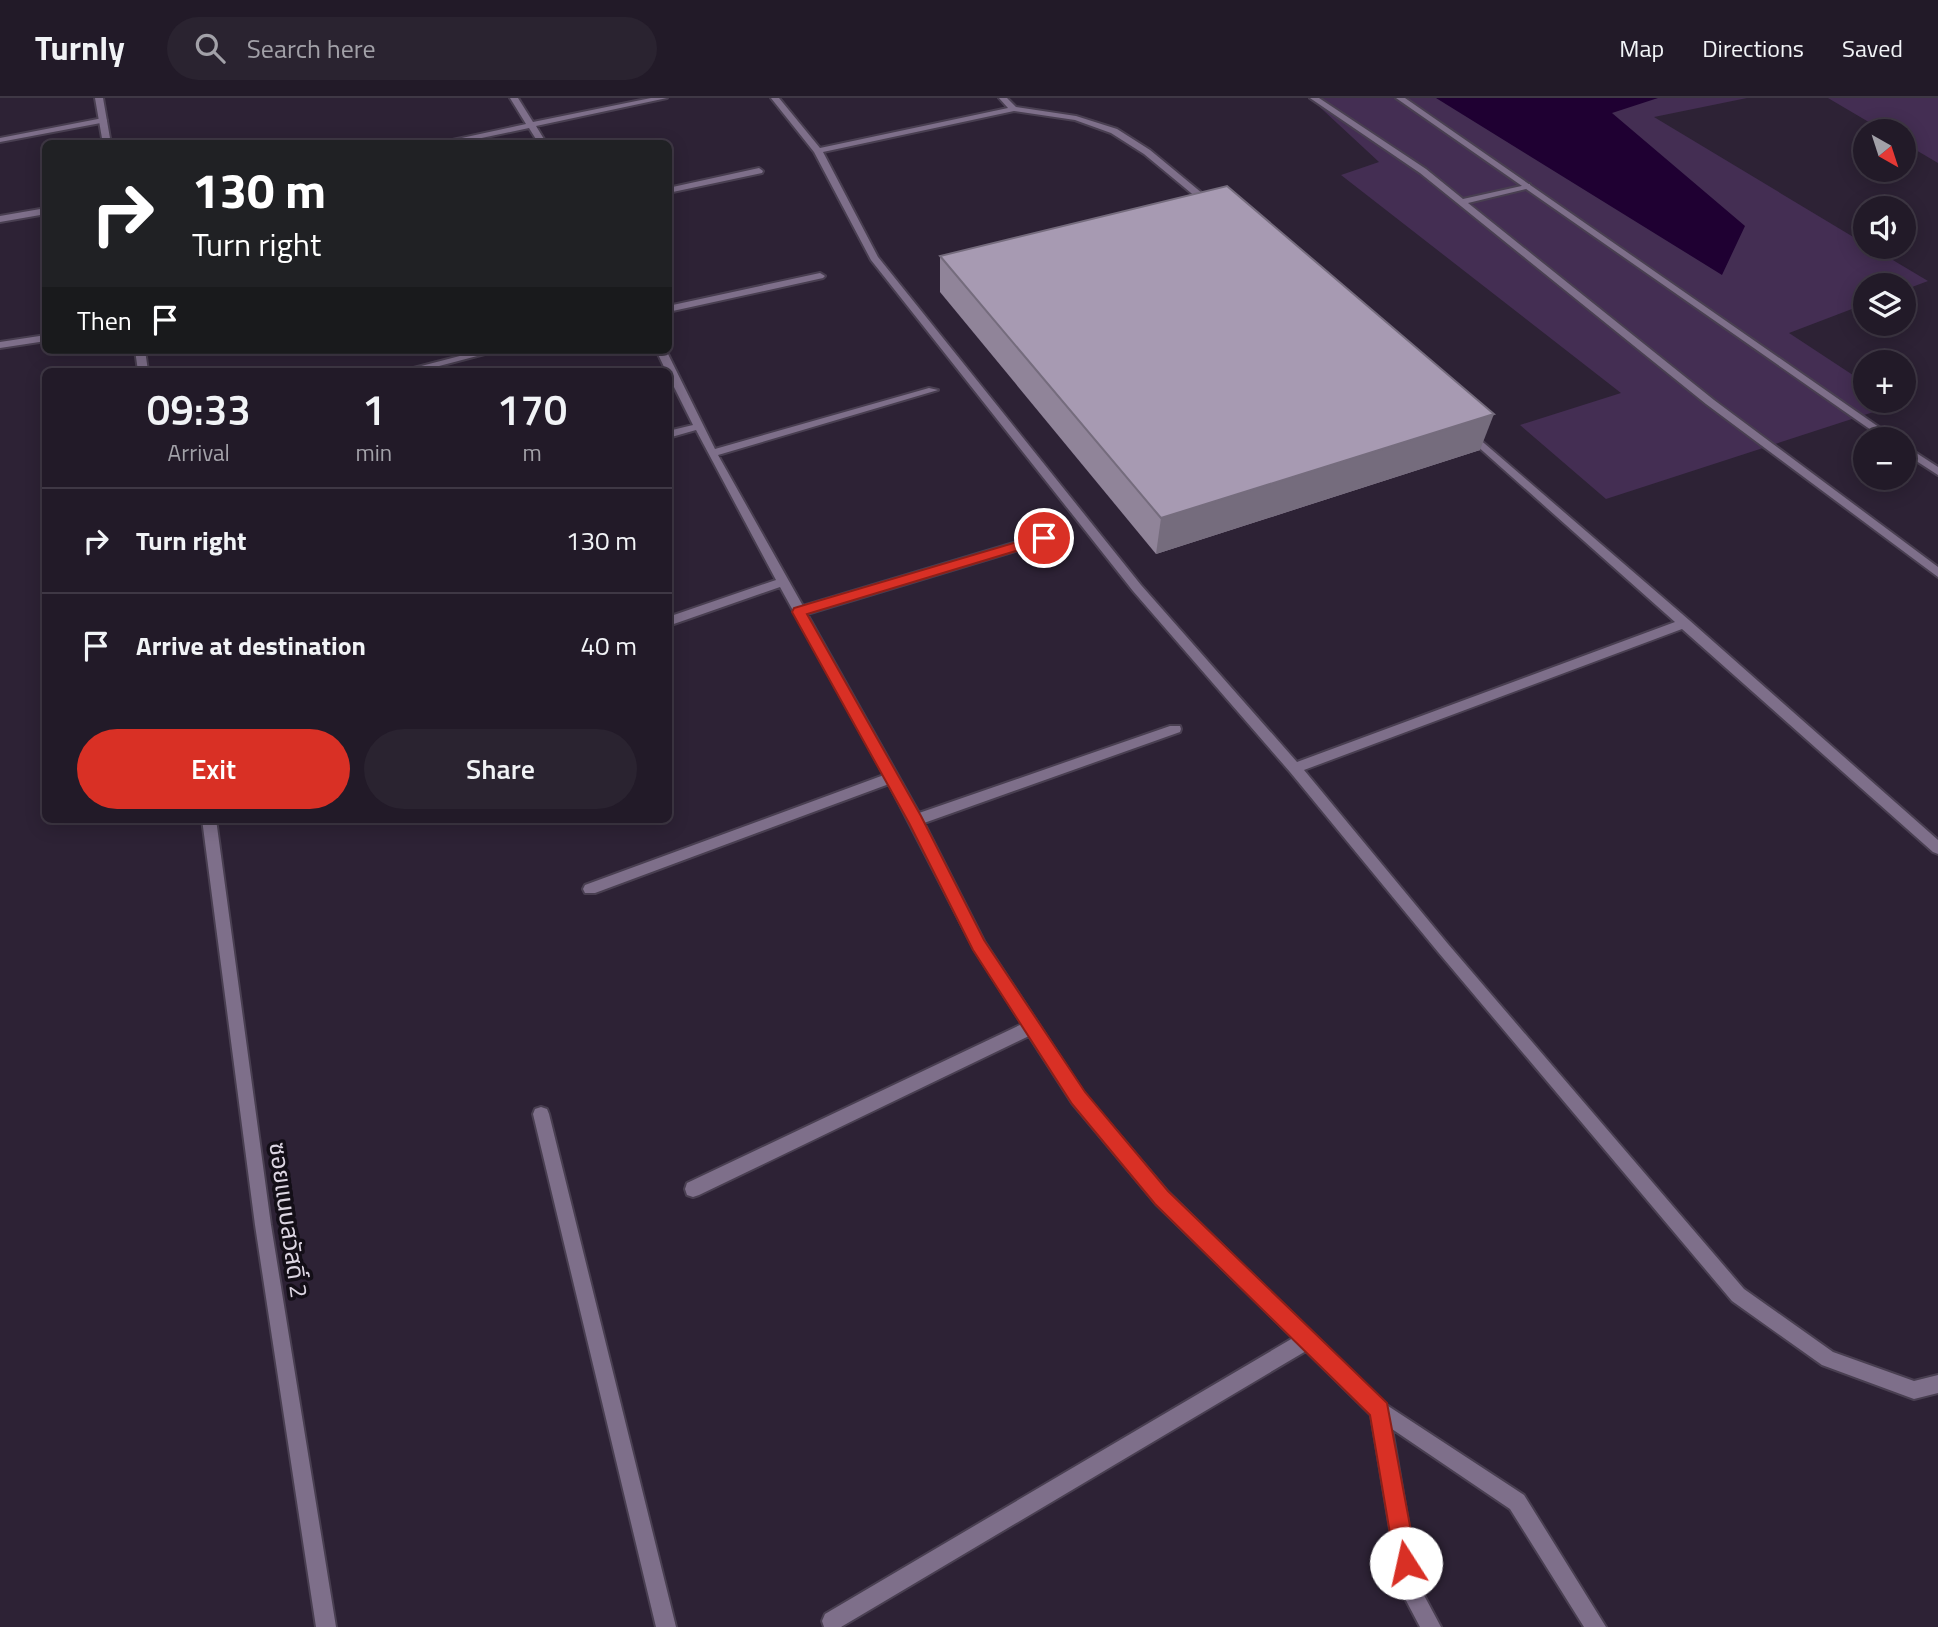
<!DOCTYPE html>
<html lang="en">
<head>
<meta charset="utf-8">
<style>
	:root { --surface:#221a28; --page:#2a2330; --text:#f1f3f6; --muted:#a2a1a8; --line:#3f3845; --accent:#d93025 }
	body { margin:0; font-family:"Titillium Web","Noto Sans Thai",sans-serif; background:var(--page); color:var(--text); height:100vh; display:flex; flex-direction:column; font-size:26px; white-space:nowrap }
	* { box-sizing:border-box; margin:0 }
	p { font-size:23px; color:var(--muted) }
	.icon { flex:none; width:38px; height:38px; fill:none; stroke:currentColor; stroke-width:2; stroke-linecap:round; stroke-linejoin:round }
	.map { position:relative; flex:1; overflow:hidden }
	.drawer { position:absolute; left:42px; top:270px; width:630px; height:455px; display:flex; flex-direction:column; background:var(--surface); border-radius:10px; box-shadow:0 4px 18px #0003,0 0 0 2px var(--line) }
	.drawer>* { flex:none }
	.guide { position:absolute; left:42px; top:42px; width:630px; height:214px; border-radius:10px; box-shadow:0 4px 18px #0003,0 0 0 2px var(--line); background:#202124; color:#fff; overflow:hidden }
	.needle { width:46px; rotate:141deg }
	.fabs { position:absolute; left:1853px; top:21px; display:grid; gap:14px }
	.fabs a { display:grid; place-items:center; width:63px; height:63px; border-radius:50%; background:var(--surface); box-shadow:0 4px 18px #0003,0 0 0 2px var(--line); font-size:35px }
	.pin { position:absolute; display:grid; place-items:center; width:60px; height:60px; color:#fff; margin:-30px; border:4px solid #fff; border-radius:50%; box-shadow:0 2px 7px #0007 }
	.me { position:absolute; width:77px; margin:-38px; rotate:350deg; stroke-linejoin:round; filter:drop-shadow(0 0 5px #0008) }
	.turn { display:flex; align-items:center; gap:24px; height:147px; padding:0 35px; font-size:32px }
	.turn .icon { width:91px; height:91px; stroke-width:2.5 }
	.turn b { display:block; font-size:49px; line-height:60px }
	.then { display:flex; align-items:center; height:66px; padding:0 35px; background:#0003; gap:14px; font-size:26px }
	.eta { display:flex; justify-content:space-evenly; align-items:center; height:119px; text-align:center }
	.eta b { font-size:42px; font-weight:600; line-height:49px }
	.action { display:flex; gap:14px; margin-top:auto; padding:14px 35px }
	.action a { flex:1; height:80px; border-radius:42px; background:var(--accent); color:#fff; font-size:28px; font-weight:600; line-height:80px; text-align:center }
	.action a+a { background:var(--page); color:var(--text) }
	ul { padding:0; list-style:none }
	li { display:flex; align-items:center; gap:21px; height:105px; padding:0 35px; border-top:2px solid var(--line) }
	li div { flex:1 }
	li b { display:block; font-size:26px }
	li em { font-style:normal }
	header { display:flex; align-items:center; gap:42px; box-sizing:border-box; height:98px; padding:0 35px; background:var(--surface); border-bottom:2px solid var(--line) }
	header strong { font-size:33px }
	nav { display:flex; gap:38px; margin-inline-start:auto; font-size:24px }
	.search { width:490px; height:63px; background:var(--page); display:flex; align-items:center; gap:18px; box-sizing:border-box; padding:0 24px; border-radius:38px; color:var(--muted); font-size:26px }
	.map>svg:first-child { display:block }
</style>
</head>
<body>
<header>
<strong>Turnly</strong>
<div class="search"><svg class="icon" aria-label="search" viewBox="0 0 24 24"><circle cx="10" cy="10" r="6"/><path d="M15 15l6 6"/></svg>Search here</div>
<nav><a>Map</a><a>Directions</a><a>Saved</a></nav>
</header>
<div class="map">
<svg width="1938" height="1529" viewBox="0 0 1938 1529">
	<rect width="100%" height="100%" fill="#2d2235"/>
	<path fill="#442e53" d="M1310,0H1747L1654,19L1865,146L1866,149H1871L1928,183L1904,192V187H1866L1865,206L1789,235L1865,285L1866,303H1894L1898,306L1606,401L1520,327L1621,295L1341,77L1379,64Z
		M1828,0H1938V65L1904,45V33H1884Z"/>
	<path fill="#1f0032" d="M1436,0H1658L1612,15L1745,128L1722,177Z"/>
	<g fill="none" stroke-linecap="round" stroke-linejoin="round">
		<g stroke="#493f51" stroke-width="4">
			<path id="lane" d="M771,0H779L820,50L1008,10L999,0H1007L1016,9L1076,18L1117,31L1150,52L1214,105V109H1208L1144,56L1111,35L1075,22L1014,13L823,54L878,159L1141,487L1297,664L1675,524L1466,338V334L1470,333L1689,522L1938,742V756L1933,754L1682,531L1304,672L1448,846L1744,1191L1833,1254L1914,1283L1938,1277V1295L1914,1301L1822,1267L1732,1203L1438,854L1290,674L1133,493L871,162L814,54Z
				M1310,0H1319L1426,71L1463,101L1530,86V90L1468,105L1714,302L1938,469V479L1706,306L1420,75Z
				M103,20L107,22L106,24L0,44V40Z
				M46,110V116L0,124V118Z
				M541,1009L547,1011L549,1016L676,1529H656L533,1016L535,1011Z"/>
		</g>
		<g stroke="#493f51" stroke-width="4">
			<path id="street" d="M95,0H103L111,46H103Z
				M510,0H518L533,24L651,0H667L536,28L547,46H539L529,30L453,46H434L526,26Z
				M1396,0H1405L1896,341H1884Z
				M759,70L763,73L762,75L668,95V90Z
				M820,175L825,178L823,180L668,214V208Z
				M46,237V243L0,250V244Z
				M135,252H145L148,273H138Z
				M483,252H500L420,273H402Z
				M656,252H666L715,351L929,290L938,292L718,357L803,508L1040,437H1048V443L807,516L919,715L1170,628H1180L1181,631L1180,634L924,725L984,843L1084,995L1168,1094L1385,1306L1524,1397L1606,1529H1584L1510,1411L1392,1331L1419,1488L1441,1529H1420L1400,1491L1371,1317L1306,1253L841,1529H824L822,1523L825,1516L1293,1240L1156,1106L1072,1005L1029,938L699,1097L693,1099L687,1097L685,1091L687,1085L1022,926L974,851L889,686L595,795H585L583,791L585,787L884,677L780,489L668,528V519L776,482L696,332L668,340V333L693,327L668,277V273H666Z
				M1904,347L1938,369V377L1904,355Z
				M202,721H216L271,1127L336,1529H316L255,1127Z"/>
		</g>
		<use href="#lane" fill="#7e6f8a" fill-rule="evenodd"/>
		<use href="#street" fill="#7e6f8a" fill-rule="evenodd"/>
	</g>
	<path fill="#908499" d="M940,158L1480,352L1156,456L940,194Z"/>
	<path fill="#756c7d" d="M1494,316L1480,352L1156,456L1161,420Z"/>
	<path fill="#a79ab2" stroke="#756c7d" stroke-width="2" d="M1227,88L1494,316L1161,420L940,158Z"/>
	<path fill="#d93025" stroke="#8d1f18" stroke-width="2" d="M1044,436L1051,440L1049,443L807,516L921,718L984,842L1085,994L1168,1093L1387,1305L1417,1465L1414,1473L1406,1477L1398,1473L1395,1465L1370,1317L1155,1106L1072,1006L973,852L909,725L792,514L794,510Z"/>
	<g text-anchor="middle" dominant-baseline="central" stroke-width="7" stroke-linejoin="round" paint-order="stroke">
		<g font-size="24" fill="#dcd5e2" stroke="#130e17">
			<text transform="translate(289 1122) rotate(82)">ซอยแนบสวัสดิ์ 2</text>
		</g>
	</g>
</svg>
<div class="fabs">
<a><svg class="needle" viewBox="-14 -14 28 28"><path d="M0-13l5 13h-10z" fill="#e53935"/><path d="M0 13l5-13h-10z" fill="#a2a1a8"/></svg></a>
<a><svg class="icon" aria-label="sound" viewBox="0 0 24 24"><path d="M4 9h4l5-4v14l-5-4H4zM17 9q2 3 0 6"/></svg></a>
<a><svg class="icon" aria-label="layers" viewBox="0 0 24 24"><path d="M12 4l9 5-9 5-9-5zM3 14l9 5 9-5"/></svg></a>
<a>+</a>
<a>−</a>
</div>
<div class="pin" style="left:1044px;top:440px;background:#d93025"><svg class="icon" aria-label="arrive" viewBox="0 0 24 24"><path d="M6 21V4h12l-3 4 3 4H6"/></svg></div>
<svg class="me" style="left:1406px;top:1465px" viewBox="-20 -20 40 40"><circle r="19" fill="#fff"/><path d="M0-13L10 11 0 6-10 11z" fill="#d93025"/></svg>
<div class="guide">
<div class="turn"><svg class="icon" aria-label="right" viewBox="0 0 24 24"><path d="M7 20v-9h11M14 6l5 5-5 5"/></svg><div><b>130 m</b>Turn right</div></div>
<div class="then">Then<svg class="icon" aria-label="arrive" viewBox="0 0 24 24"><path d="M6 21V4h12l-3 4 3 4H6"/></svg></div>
</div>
<section class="drawer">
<div class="eta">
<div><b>09:33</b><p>Arrival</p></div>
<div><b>1</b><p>min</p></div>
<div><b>170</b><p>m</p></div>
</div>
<ul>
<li><svg class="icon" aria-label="right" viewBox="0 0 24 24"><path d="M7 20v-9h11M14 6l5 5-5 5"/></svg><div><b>Turn right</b></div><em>130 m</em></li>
<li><svg class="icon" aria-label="arrive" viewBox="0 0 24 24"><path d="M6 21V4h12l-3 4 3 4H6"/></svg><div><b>Arrive at destination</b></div><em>40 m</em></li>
</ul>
<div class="action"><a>Exit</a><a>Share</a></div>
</section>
</div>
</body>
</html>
